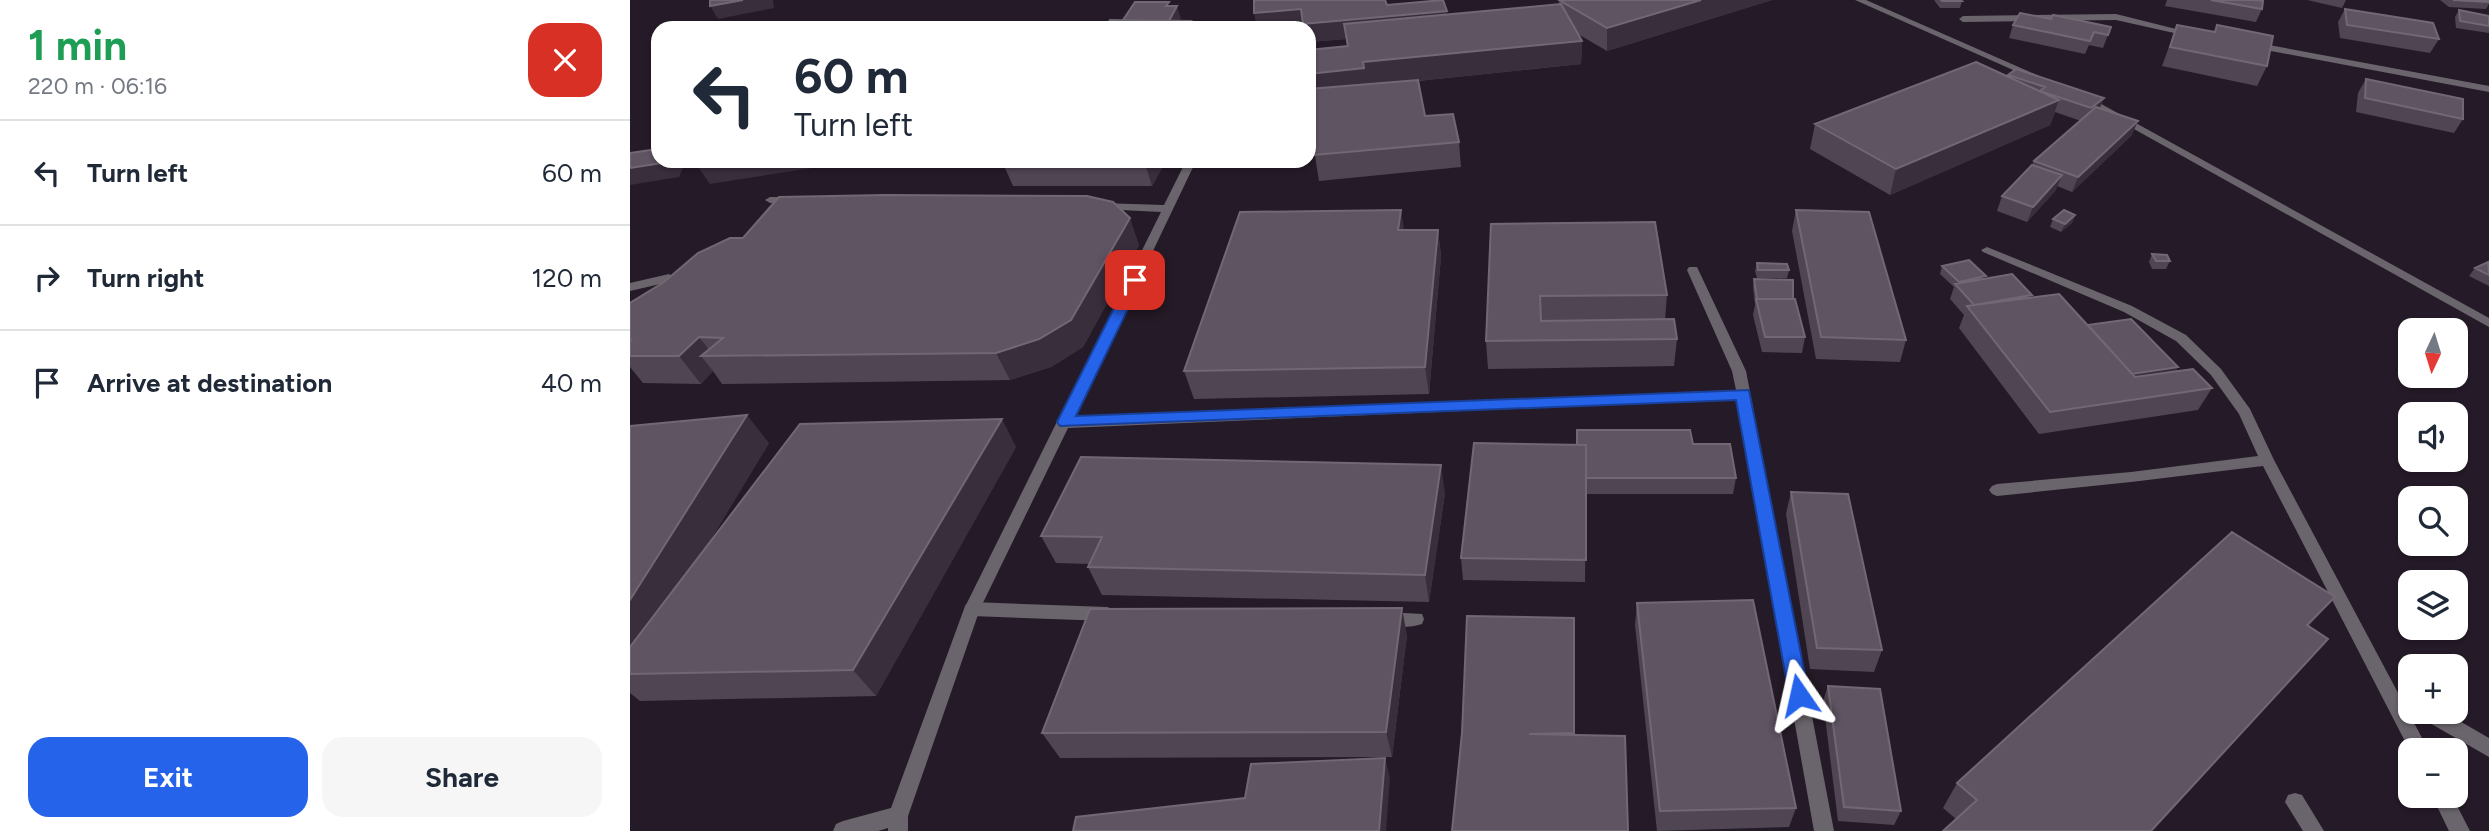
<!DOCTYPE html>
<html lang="en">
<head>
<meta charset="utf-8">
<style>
	:root { --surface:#fff; --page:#f6f6f7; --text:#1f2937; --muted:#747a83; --line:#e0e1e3; --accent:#2563eb }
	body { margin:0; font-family:Figtree,sans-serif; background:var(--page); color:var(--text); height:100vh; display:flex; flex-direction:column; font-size:26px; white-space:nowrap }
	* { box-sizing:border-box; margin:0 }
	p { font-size:23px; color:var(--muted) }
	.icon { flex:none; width:38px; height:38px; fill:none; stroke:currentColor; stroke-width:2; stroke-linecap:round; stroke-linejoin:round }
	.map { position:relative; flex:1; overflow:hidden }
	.panel { display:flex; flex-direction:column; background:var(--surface); width:630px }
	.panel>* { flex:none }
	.guide { position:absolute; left:21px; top:21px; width:665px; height:147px; border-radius:21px; box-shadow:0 2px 5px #0004; background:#fff; color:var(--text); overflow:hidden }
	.needle { width:46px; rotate:184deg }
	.tools { position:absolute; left:1768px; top:318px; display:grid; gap:14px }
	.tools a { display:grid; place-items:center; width:70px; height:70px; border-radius:14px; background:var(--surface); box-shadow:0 2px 5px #0004; font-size:35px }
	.pin { position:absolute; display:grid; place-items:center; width:60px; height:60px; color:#fff; margin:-30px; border-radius:14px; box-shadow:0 4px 10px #0006 }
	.me { position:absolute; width:77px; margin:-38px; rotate:349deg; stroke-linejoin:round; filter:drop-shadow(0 0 5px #0008) }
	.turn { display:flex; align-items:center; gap:24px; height:147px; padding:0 28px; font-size:32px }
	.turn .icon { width:91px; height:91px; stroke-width:2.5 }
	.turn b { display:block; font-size:49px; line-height:60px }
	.round { display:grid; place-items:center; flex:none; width:74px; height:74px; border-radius:21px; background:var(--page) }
	.summary { display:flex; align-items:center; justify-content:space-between; height:119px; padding:0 28px }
	h1 { font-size:42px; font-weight:700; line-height:52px; color:#1e9e55 }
	.action { display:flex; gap:14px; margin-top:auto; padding:14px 28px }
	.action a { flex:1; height:80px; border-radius:21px; background:var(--accent); color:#fff; font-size:28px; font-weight:700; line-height:80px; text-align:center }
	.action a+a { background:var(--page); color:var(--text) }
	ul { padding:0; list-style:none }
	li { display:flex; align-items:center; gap:21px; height:105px; padding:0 28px; border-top:2px solid var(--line) }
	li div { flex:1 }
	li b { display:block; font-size:26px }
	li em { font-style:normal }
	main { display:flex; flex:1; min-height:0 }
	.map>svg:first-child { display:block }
</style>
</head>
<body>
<main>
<section class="panel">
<div class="summary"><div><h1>1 min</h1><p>220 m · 06:16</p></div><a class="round" style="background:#d93025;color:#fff"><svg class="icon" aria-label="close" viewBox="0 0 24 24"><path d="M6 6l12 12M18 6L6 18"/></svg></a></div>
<ul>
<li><svg class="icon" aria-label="left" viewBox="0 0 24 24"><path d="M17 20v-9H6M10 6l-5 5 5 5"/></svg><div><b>Turn left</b></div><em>60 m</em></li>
<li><svg class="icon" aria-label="right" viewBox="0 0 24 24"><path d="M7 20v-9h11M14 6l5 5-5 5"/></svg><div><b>Turn right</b></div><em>120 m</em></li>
<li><svg class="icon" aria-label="arrive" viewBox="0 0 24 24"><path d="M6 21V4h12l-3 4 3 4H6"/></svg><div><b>Arrive at destination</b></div><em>40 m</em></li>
</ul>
<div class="action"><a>Exit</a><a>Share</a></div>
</section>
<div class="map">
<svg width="1859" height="831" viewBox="0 0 1859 831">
	<rect width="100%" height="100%" fill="#251b28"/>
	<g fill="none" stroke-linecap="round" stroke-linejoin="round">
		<path fill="#6a656c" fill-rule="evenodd" d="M1357,247L1502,306L1556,335L1591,369L1620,409L1644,460L1799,751H1780L1633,466L1501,482L1367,496L1362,494L1359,490L1362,486L1367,484L1501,472L1628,456L1609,414L1581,375L1546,341L1494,312L1353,252L1351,250Z
			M342,602L477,607L483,609L485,614L483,619L477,621L342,616L336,614L334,609L336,604Z
			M757,612L792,614L794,619L792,624C781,628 762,628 751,624L749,619L751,614Z
			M1788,712H1814L1859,738V757L1791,718Z
			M1665,793L1672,795L1694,831H1673L1655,802L1658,795Z
			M1802,796H1822L1840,831H1819Z"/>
		<path fill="#6a656c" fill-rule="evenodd" d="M1225,0H1236L1416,79L1408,81Z
			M1486,14L1566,34L1562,37L1486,20L1333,22L1329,19L1333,16Z
			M1623,42L1859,86V92L1620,47L1619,45Z
			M1455,95L1859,318V327L1452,100L1450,98Z
			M556,161H566L443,418L1106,390L1102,371L1057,270L1059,267H1067L1116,371L1204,831H1184L1107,399L438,428L350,609L278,816V831H258V828L248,831H203L206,824L213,821L261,808L334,609L531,212L471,209L465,206L471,203L534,205Z
			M164,197L168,198V202L140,203L135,200L140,197Z
			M39,274L45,278L43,281L0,291V283Z"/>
	</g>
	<path fill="#504653" d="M929,0H1142L977,51L948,34L952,41L951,64L788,81L795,116L829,142L831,167L689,181L685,156L679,157V50L717,46L716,39L679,42V28H627L757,5L817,11V15L929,4Z
		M1304,0H1331L1332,1L1330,8H1310Z
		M1537,0H1625L1632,9L1626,22L1535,6Z
		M1677,0H1716L1712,8Z
		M1810,0H1857L1859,1V4L1856,9L1819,7Z
		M1715,9L1809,39L1800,53L1710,38L1708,22Z
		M1829,10L1859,16V33L1826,28L1825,17Z
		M1421,19L1481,27L1473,48L1459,45L1455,54L1379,38L1383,25Z
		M1547,25L1584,32L1587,25L1637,66L1627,86L1532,66Z
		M1378,75L1474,98L1470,108L1502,135L1442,192L1427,186L1426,190L1397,222L1367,211L1372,196L1402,165L1404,161L1451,121L1425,112L1420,125L1260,195L1180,149L1185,124L1378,77Z
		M1736,79L1833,119L1824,133L1726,112L1728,93Z
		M372,161H536L522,186H383Z
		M1166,210L1276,340L1270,362L1186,359L1162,231Z
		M1445,215L1442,223L1431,232L1420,227L1423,219Z
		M861,224L1037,295L1035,320L1047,339L1044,366L858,369L856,341Z
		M774,230H808L811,256L799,394L564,399L554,371Z
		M509,245L453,347L421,367L380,380L92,384L83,371L71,384L13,383L0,367V303Z
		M1522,254L1540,261L1536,269H1522L1519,262Z
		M1859,262V286L1839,276L1845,268Z
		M1127,263L1159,270L1157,278H1127L1125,271Z
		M1312,266L1355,279L1401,298L1582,388L1568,410L1409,434L1329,328L1334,315L1320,299L1324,287L1310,274Z
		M1124,279L1163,299L1175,337L1172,353L1132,352L1123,315L1125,305L1123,287Z
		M0,426L139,443L78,544L386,447L246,696L10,701L0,693Z
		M947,430L1063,444L1106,478L1103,494H956L955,582L833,580L831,558L946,445Z
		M1161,492L1252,650L1244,672L1180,669L1156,514Z
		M815,493L799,602L472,595L458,567L460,564L426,563L411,536Z
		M1705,597L1326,819L1313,808L1327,783Z
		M1007,603L1166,808L1159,827L1027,831L1005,625Z
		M777,635L762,757L430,758L412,733Z
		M1198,686L1271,811L1264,825L1208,821L1193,701Z"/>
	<path fill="#392e3c" d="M82,0H143L144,8L88,19L80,6Z
		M1071,0H1142L977,51V28Z
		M547,6L551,19L546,28L538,22Z
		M671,9L817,11L818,30L714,24L716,39L679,42V28H627L624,13Z
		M561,21L562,28H556Z
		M952,41L951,64L737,86L679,99V74L733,62Z
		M1474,98L1468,112L1456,122L1461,108Z
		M1429,100L1420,125L1260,195L1266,169Z
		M1508,121L1502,135L1442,192L1448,177Z
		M39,161H56L49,177L0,185V168Z
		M83,161H227L80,184L66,164Z
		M514,161H536L522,186Z
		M1432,175L1426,190L1397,222L1403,207Z
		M771,210L775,236L768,230Z
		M1445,215L1442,223L1431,232L1435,224Z
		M500,218L509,245L453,347L421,367L380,380L366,353Z
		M808,230L811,256L799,394L795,367Z
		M69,337L84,356H71L83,371L71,384L49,356Z
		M1548,367L1540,383L1493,376Z
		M117,415L139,443L0,674V600Z
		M372,419L386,447L246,696L223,670Z
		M811,465L815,493L799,602L795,575Z
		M1705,597L1681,624L1654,652L1677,625Z
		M772,608L777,635L762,757L756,732Z
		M755,758L760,778L756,831H749Z"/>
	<path fill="#5f5462" stroke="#726874" stroke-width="2" d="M80,0H113L80,6Z
		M624,0H755L757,5L813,0L817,11L673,24L671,9L624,13Z
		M929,0H1071L977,28Z
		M1311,0H1331L1332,1H1312Z
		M1581,0H1625L1633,1L1632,9Z
		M1823,0H1857L1859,2Z
		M505,2H539L536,6H547L539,21L493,20Z
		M931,4L952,41L733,62L734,68L679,74V50L718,46L714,24Z
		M1715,9L1803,23L1809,39L1717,25Z
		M1829,10L1859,16V26L1830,21Z
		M1390,13L1421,19L1423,15L1481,27L1478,35L1464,32L1460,41L1383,25Z
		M480,20L561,21L556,28H474Z
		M1547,25L1585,32L1587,25L1643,36L1637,66L1540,47Z
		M1346,62L1429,100L1266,169L1185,124Z
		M1386,69L1474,98L1461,108L1410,91L1415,87L1378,75Z
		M1736,79L1833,99V119L1735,98Z
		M788,80L795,116L823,114L829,142L684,155L683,131H679V89Z
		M1466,107L1508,121L1448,177L1404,161Z
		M28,149V161H39V162L0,168V153Z
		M67,161H83L66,164Z
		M1402,165L1432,175L1403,207L1372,196Z
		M255,195L457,196L483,202L500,218L441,320L409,339L366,353L71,356L93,338L69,337L49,356H0V342L1,340H0V303L34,282L68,253L100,238H113L149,197Z
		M771,210L768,230H808L795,367L554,371L610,212Z
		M1166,210L1239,212L1276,340L1191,337Z
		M1434,210L1445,215L1435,224L1423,219Z
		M1025,222L1037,295L910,296L911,321L1044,319L1047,339L856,341L861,224Z
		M1522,254L1537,255L1540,261H1526Z
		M1339,260L1356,276L1329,282L1312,266Z
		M1858,262L1859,275L1845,268Z
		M1127,263L1157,264L1159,270H1128Z
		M1382,274L1402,295L1344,305L1325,284Z
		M1124,279L1163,280V299H1127Z
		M1429,294L1505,377L1563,369L1582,388L1420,412L1337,306Z
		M1126,299H1165L1175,337H1135Z
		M1501,319L1548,367L1502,374L1458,325Z
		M117,415L0,600V426Z
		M372,419L223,670L0,674V647L170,424Z
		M947,430H1060L1063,444H1100L1106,478H956V445H947Z
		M844,443L956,445V560L831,558Z
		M451,457L811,465L795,575L458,567L472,537L411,536Z
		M1161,492L1218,494L1252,650L1187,648Z
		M1602,532L1705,597L1677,625L1698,639L1521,831H1313L1347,800L1327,783Z
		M1123,600L1166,808L1030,811L1007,603Z
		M772,608L756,732L412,733L460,609Z
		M837,616L944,618V733L899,734L995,736L998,831H822L832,733Z
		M1198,686L1250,689L1271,811L1214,807Z
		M755,758L749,831H443L446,817L615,798L621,764Z"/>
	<path fill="#2563eb" stroke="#184099" stroke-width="2" d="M505,276L512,280L446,416L1119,390L1179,695L1176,701L1169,704L1162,701L1159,695L1106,400L430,426L427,422L498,280Z"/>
</svg>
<div class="tools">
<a><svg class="needle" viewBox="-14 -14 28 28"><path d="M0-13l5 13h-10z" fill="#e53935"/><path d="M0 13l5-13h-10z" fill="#747a83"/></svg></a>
<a><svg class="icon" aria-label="sound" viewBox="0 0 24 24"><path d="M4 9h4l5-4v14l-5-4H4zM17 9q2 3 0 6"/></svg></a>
<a><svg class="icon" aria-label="search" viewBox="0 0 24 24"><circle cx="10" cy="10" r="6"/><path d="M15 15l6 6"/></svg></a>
<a><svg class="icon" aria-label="layers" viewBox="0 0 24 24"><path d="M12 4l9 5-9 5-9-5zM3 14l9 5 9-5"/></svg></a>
<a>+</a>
<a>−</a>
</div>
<div class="pin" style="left:505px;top:280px;background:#d93025"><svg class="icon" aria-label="arrive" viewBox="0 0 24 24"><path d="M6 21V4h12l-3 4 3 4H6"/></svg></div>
<svg class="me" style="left:1169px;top:695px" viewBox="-20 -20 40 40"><path d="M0-17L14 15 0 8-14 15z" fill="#2563eb" stroke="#fff" stroke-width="4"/></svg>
<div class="guide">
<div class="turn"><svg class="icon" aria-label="left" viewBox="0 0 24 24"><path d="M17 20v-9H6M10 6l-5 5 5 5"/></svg><div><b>60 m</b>Turn left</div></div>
</div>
</div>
</main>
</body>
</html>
